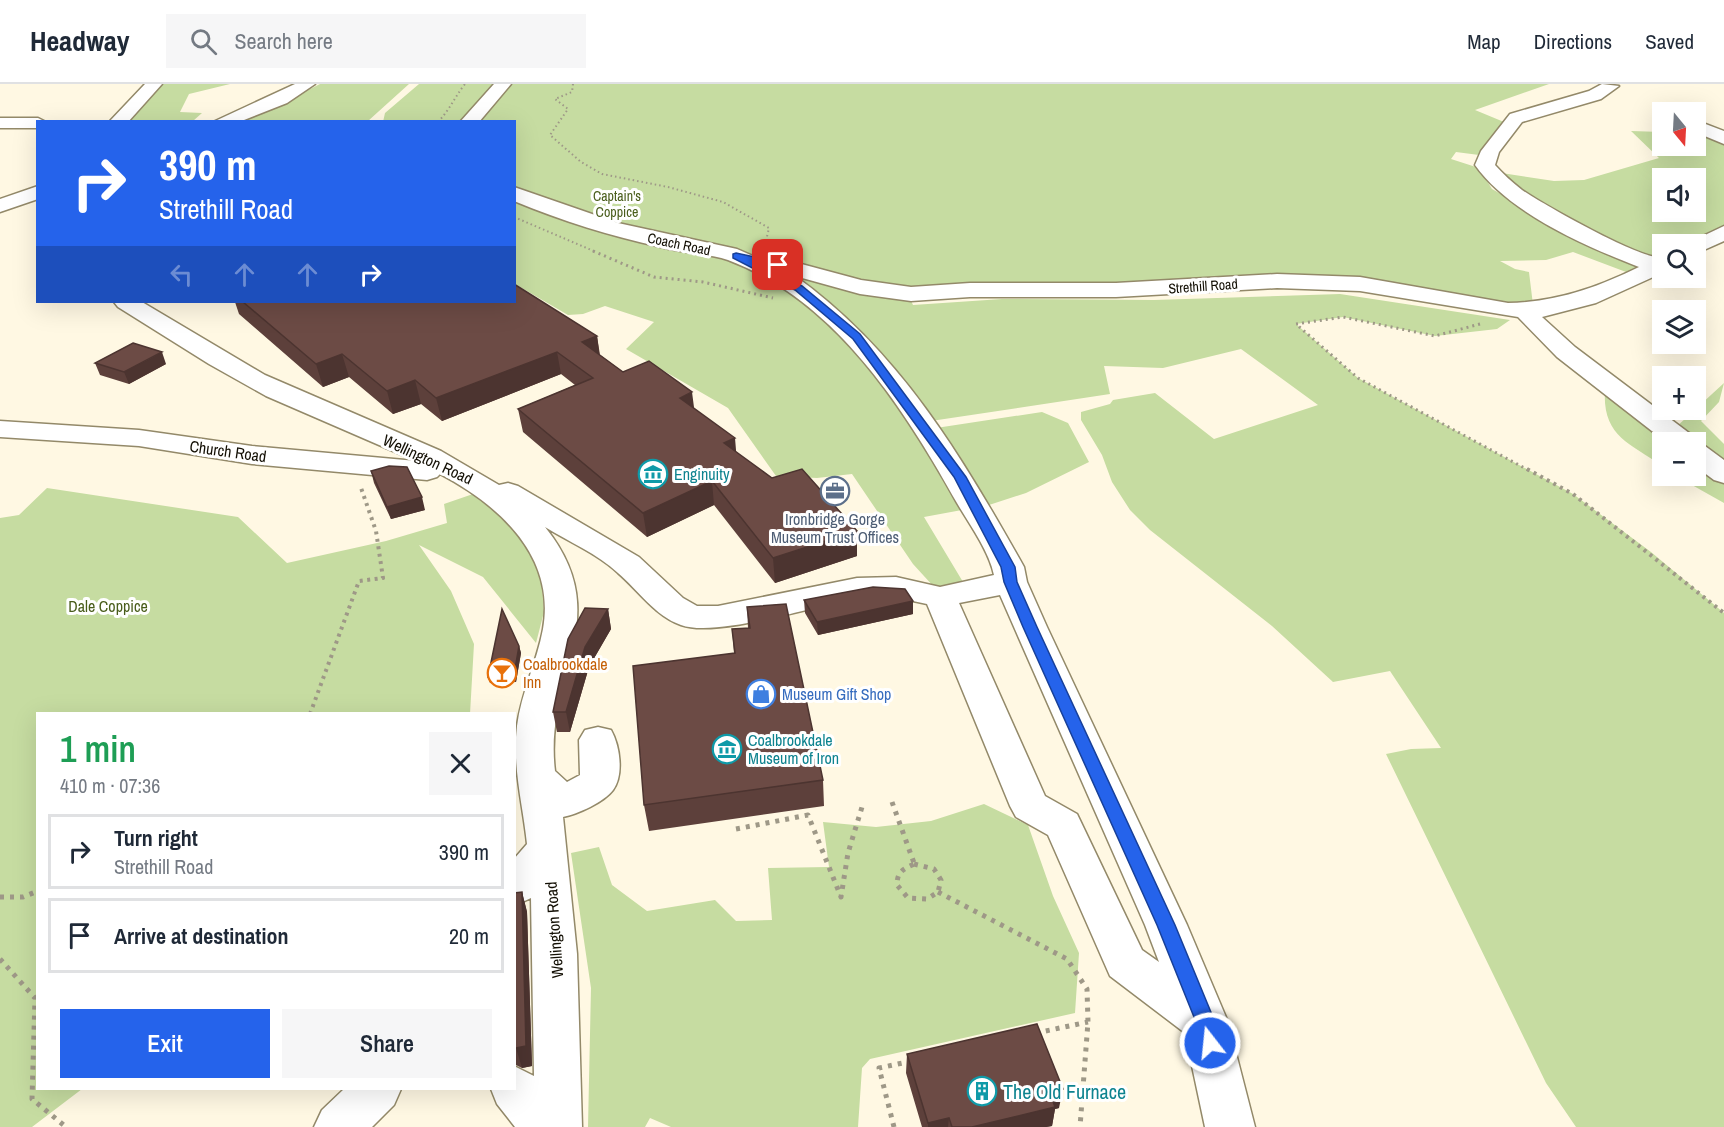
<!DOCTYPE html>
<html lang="en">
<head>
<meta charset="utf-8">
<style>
	:root { --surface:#fff; --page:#f6f6f7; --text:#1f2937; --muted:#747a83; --line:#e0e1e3; --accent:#2563eb }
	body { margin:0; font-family:"Archivo Narrow",sans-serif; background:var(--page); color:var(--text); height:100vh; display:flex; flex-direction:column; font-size:22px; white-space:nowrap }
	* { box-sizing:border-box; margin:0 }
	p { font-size:20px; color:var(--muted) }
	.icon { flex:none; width:33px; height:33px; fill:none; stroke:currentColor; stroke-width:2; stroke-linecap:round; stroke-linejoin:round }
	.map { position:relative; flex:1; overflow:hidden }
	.panel { position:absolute; left:36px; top:628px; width:480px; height:378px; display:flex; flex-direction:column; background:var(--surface); border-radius:0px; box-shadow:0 6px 24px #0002 }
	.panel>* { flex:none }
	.banner { position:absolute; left:36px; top:36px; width:480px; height:183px; border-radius:0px; box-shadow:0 6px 24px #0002; background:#2563eb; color:#fff; overflow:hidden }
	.needle { width:39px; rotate:162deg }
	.controls { position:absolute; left:1652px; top:18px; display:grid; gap:12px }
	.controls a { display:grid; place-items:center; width:54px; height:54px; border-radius:0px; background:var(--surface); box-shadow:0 6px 24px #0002; font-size:30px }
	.pin { position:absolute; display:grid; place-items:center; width:51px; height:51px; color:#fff; margin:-26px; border-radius:12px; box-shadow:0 3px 9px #0006 }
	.me { position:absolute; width:66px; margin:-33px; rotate:344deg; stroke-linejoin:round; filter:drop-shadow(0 0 4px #0008) }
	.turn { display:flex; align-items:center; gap:21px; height:126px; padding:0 24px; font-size:27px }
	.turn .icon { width:78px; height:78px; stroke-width:2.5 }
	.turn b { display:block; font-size:42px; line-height:51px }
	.lanes { display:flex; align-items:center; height:57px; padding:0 24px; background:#0003; justify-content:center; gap:30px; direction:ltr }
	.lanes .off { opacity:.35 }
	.round { display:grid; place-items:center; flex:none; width:63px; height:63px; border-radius:0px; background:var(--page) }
	.headline { display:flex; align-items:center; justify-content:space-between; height:102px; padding:0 24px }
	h1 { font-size:36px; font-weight:600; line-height:45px; color:#1e9e55 }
	.cta { display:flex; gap:12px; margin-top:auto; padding:12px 24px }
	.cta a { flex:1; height:69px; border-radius:0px; background:var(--accent); color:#fff; font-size:24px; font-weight:600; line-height:69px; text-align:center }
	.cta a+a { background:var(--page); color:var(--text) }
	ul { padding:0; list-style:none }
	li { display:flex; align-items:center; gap:18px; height:75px; margin:0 12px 9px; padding:0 12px; border:3px solid var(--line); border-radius:0px }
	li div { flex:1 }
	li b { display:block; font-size:22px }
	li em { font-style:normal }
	header { display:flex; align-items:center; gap:36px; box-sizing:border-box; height:84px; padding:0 30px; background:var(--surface); border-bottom:2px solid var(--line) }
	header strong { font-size:28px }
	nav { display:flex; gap:33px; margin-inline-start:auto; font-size:21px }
	.search { width:420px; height:54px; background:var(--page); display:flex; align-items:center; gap:15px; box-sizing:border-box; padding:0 21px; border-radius:0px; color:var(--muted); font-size:22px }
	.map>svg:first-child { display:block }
</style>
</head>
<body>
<header>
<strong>Headway</strong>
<div class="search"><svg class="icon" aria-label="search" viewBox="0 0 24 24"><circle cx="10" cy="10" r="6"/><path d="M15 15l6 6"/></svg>Search here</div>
<nav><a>Map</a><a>Directions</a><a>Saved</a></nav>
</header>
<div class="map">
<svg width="1724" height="1043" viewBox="0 0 1724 1043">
	<rect width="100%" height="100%" fill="#fff8e3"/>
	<path fill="#c6dca1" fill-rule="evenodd" d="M163,0H230L189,10L180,28L202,29L193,37L126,38Z
		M320,0H409L368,37L236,38L260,30Z
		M419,0H1549L1475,26L1504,38L1479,71L1456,68L1451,75L1479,84L1492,105L1564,145L1636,180L1638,186L1634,191L1573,168L1546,176L1500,177L1515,185L1529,188L1533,221L1501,219L1360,194L1097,203L905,204L913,221L1002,215L1154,216L1340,210L1510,236L1497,245L1435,252L1343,233L1296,240L1358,294L1573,410L1651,468L1724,529V1043H1576L1546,999L1386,670L1411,665L1441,664L1390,587L1333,598L1272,542L1150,446L1130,426L1112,398L1102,371L1081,336V328L1110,320L1113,316L1155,309L1214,355L1318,321L1241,265L1163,284L1104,282L1110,310L931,337L936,344L1042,328L1068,339L1089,378L1026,409L989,421L924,433L963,498L934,503L913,480L852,390L817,394L776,392L728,324L626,265L654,238L605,222L583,230L568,231L515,200L514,38H383L385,29Z
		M1631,47L1662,48V62H1695V48H1704L1724,57V143L1689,160H1662V174L1657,176C1608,159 1535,121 1495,88L1554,97L1584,96L1659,74ZM1662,94H1695V128H1662Z
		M1724,299L1719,318L1701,337L1724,360V383L1675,344Z
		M1605,305L1674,358H1662V382C1628,358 1602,352 1605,305Z
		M1695,376L1724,397V419L1676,392H1695Z
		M47,404L238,433L287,479L386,457L447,439L444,420L473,410L518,445L541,490L544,528L536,559L483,493L419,461L451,507L474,560L470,630H38V1005H82L32,1043H0V434L19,431Z
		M984,720L1028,741L1053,812L1079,869L1075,929L870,975L862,984L858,1043H671L650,1034L645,1043H588L591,904L571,769L599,763L612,801L647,827L715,816L736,837L772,836L768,784L829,783L823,738L876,743L931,737Z"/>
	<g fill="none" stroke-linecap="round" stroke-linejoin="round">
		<g stroke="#938969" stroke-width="3">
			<path id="minor" d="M145,0H162L128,38H109Z
				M295,0H315L287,19L239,38H213Z
				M494,0H511L479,38H460Z
				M1602,0L1619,2L1601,15L1522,38L1499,68L1495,81C1503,90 1512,98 1522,106C1541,119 1644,178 1662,173V189L1596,219L1542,233L1575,263L1693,352L1696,360L1705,362L1724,376V399L1714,396L1695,382V358H1666L1557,273L1518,233L1360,207L1277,204L1116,213H970L911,217L860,210L795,192C900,267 962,373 1024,483L1027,498L1047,543L1187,841L1228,938L1255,1043H1205L1185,949L1110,892L1048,751L1016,733L1010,722L927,520C903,515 879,511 855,515C814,522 716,554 681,541C655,532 638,506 618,489C598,470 569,458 545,443C618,534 543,590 555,687L567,698L580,691L579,656L585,646L598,643L611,646C620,662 624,691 613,706C604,718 578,730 563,733L577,870L582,1043H515L497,1020L491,1005H514V982L534,992L531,814L514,822V775L527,760C523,721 512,682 517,642C521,609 537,578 543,545C556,472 499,421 440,390L437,393L427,396L252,380L139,362L0,353V337L139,346L252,362L416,377L266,312L209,280L118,223L114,218H142L265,291L441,367L499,401L508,399L518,402L639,473L683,514L697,522H718L857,494L896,493L940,503L994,491C989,467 970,441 957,419C904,324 835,216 728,176C707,169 683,169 661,163C611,152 562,137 514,117V103L618,139L737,165L769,179L779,174L861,196L911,203L970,199H1116L1277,190L1360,193L1508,219C1556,218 1596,204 1639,183C1585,162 1509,129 1475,81L1481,67L1510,30L1589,7ZM1000,511L1145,841L1159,878L1142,866L1077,730L1045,712L959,519Z
				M0,34H38L46,38H38V44H0Z
				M1695,36L1724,47V60L1695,48Z
				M38,102V115L0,128V115Z
				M1724,142V157L1695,170V160H1686Z
				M344,1005H401L394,1021L372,1043H314L322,1026Z"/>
		</g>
		<path stroke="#9e9887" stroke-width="2" stroke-dasharray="1.5 3" stroke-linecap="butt" d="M573,0L572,8L555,15L568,25L550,51L581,78L602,90L668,103L723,118L769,144L765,161L761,162
			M438,38C451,24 454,14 465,0
			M514,133L596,168"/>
		<path stroke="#9e9887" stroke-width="3" stroke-dasharray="2 4" stroke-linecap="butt" d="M593,167L654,193L703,198L773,214
			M1480,240L1435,252L1343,233L1296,240L1358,294L1530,387"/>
		<path stroke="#9e9887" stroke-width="4" stroke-dasharray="3 4.5" stroke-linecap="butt" d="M1527,385L1573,410L1724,529
			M310,630L359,497L383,494L376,447L360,401"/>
		<path stroke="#9e9887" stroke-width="5" stroke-dasharray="4 6" stroke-linecap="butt" d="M892,718L914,779
			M736,745L808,731L841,813L848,769L862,723
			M914,780L934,785L941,796L938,808L927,815L908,814L897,801C897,788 903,785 914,780Z
			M938,808L1067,875L1087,905L1088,938L1080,1043
			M0,813H23L38,807
			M0,875L35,914L32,1015L66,1043
			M1036,949L1088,938
			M894,1043L879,984L912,977"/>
		<use href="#minor" fill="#fff" fill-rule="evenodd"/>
	</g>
	<path fill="#5d403b" d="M235,218H514L597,252L600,271L623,288L694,324L736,368L772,394L857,447V472L775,499L714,421L647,453L523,348L518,325L575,301L561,290L442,337L421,320L393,330L349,293L323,303L239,230Z
		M95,279L166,280L129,300L100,291Z
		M371,387L425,426L391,435L374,399Z
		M804,516L913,517V530L818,551L805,529Z
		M747,523L823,696L824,722L649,747L644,721L734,569L732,545L748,544Z
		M608,525L611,545L589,583L570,648H557L553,628Z
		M519,562L521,569L516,598L490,599L488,593Z
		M522,808L527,828L532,982L522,984L514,980V809Z
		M907,970L1059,1024L1055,1025L1052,1042L1046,1043H922L906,989Z"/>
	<path fill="#4c3430" d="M597,252L600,275L582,258Z
		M162,268L166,280L129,300L124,288Z
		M557,268L561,290L442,337L436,314Z
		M342,270L349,293L323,303L316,280Z
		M415,296L421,320L393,330L387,307Z
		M692,308L695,331L680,314Z
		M735,354L737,378L724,359Z
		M712,397L714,421L647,453L643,429Z
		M422,413L425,426L391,435L387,423Z
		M857,447V472L775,499L773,474Z
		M913,517V530L818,551L817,538Z
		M608,525L611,545L589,583L570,648L566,628L585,563Z
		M519,562L521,569L516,598L514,591Z
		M522,808L527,828L532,982L522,984L516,964Z
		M1063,1005L1059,1024L1055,1025L1052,1042L1046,1043H972L1050,1009Z
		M949,1034L948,1043H928V1039Z"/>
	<path fill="#6c4b45" stroke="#4c3430" stroke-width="1.5" d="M514,200L597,252L582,258L623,288L649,277L692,308L680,314L735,354L724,359L772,394L802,385L857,447L773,474L712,397L643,429L518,325L593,294L557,268L436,314L415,296L387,307L342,270L316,280L243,218H514Z
		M133,259L162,268L124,288L95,279Z
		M389,382L407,383L422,413L387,423L371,387Z
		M873,503L905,505L913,517L817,538L804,516Z
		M786,520L823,696L644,721L633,582L735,569L732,545L750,544L747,523Z
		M585,524L608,525L585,563L566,628H553L568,555Z
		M502,525L519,562L514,591L488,593Z
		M522,808L526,962L516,964H514V809Z
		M1037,940L1063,1005L1050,1009L1055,1023L972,1043H952L949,1034L928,1039L907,970Z"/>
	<path fill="#2563eb" stroke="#184099" stroke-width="1.5" d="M736,169L782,179V183L759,180L802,202L860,250L966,393L1015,483L1017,498L1037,543L1175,841L1215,938L1220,959L1217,965L1210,967L1204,965L1196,938L1157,841L1023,543L1004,498L1001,483L954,393L853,255L795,206L733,174V170Z"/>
	<defs>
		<g id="museum-ring" transform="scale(1.5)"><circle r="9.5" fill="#fff" stroke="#0f9aa8" stroke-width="1.5"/><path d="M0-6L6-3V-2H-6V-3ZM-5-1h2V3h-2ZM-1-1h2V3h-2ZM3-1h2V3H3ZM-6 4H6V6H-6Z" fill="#0f9aa8"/></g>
		<g id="office-ring" transform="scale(1.5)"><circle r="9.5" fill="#fff" stroke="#5c6f8a" stroke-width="1.5"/><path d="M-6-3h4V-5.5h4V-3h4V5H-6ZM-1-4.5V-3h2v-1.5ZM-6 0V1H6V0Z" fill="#5c6f8a"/></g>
		<g id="bar-ring" transform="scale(1.5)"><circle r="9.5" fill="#fff" stroke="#e8710a" stroke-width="1.5"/><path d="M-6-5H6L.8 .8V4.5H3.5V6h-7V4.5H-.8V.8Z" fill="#e8710a"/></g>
		<g id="shop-ring" transform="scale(1.5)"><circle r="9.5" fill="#fff" stroke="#3f7fe0" stroke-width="1.5"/><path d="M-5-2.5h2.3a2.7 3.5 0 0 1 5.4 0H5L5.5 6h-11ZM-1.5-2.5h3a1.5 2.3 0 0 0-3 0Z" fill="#3f7fe0"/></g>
		<g id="building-ring" transform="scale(1.5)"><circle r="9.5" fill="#fff" stroke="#0f9aa8" stroke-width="1.5"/><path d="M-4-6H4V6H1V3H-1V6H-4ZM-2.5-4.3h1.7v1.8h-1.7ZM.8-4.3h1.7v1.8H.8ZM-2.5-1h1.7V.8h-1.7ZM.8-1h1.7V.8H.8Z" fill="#0f9aa8"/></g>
	</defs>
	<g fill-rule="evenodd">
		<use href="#museum-ring" x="653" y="390"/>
		<use href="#office-ring" x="835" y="407"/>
		<use href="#bar-ring" x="502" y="589"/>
		<use href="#shop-ring" x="761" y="610"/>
		<use href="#museum-ring" x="727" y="665"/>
		<use href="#building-ring" x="982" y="1007"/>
	</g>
	<g text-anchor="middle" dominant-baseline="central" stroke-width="6" stroke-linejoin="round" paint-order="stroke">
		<g font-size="14" fill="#495d1b" stroke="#fff">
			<text x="617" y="112">Captain's<tspan x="617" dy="16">Coppice</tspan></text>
		</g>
		<g font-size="14" fill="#130f04" stroke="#fff">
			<text transform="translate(679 160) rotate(12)">Coach Road</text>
			<text transform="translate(1203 202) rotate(-4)">Strethill Road</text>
		</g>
		<g font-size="16" fill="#130f04" stroke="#fff">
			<text transform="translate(228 367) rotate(8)">Church Road</text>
			<text transform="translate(428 375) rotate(25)">Wellington Road</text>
			<text transform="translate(554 846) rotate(-94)">Wellington Road</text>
		</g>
		<g font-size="16" fill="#0d838f" stroke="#fff" text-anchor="start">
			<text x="674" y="390">Enginuity</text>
			<text x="748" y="656">Coalbrookdale<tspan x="748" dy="18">Museum of Iron</tspan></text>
		</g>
		<g font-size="16" fill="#4e5e75" stroke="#fff">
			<text x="835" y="435">Ironbridge Gorge<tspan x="835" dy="18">Museum Trust Offices</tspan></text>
		</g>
		<g font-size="16" fill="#495d1b" stroke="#fff">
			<text x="108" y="522">Dale Coppice</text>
		</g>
		<g font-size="16" fill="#c56008" stroke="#fff" text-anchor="start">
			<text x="523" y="580">Coalbrookdale<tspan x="523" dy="18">Inn</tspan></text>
		</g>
		<g font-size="16" fill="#366cbe" stroke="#fff" text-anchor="start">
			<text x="782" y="610">Museum Gift Shop</text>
		</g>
		<g font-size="20" fill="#0d838f" stroke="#fff" text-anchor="start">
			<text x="1003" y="1007">The Old Furnace</text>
		</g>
	</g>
</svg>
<div class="controls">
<a><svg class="needle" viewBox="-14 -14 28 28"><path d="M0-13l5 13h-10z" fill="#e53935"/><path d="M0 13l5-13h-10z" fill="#747a83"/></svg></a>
<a><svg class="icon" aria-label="sound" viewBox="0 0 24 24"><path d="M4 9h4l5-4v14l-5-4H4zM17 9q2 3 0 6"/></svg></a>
<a><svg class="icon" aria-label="search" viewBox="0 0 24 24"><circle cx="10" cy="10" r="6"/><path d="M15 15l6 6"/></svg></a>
<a><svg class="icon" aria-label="layers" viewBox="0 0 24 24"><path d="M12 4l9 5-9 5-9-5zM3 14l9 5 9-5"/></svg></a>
<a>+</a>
<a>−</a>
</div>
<div class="pin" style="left:778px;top:181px;background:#d93025"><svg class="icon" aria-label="arrive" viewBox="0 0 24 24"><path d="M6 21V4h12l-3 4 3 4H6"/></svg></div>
<svg class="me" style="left:1210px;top:959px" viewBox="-20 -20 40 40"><circle r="17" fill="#2563eb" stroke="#fff" stroke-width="3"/><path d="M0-11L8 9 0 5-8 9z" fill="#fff"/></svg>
<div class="banner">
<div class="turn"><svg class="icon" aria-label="right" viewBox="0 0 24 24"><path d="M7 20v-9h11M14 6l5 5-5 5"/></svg><div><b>390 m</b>Strethill Road</div></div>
<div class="lanes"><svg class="icon off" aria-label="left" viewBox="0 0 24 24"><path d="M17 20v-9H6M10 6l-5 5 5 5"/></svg><svg class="icon off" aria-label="ahead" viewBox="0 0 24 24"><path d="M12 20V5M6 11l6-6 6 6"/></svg><svg class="icon off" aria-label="ahead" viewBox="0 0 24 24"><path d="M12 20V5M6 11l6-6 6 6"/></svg><svg class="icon" aria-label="right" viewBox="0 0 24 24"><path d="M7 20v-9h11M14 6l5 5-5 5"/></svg></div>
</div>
<section class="panel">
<div class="headline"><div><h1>1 min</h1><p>410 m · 07:36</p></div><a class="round"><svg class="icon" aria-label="close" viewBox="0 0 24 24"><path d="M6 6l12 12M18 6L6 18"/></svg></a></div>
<ul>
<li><svg class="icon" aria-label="right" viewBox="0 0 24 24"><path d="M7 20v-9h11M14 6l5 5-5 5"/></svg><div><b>Turn right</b><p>Strethill Road</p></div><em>390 m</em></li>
<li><svg class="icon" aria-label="arrive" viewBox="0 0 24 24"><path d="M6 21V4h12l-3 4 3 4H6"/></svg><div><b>Arrive at destination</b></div><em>20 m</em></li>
</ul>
<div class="cta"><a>Exit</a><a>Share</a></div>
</section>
</div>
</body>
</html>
